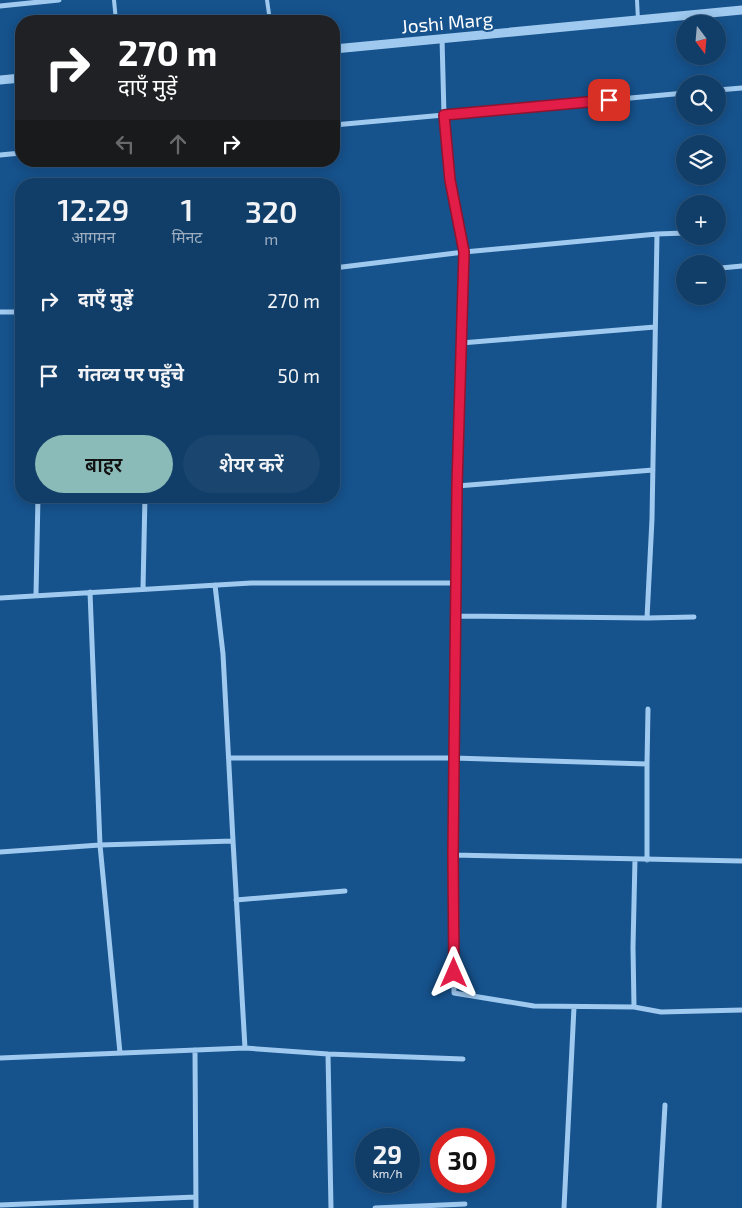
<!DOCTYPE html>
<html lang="hi">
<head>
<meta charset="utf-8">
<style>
	:root { --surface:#103e69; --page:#19456f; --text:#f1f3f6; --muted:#9caec0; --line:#30577d; --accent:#8bbbb9 }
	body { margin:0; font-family:"Exo 2","Noto Sans Devanagari",sans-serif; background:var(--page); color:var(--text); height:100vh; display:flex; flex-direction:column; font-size:19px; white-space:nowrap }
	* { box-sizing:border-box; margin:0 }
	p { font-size:16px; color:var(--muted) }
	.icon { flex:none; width:28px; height:28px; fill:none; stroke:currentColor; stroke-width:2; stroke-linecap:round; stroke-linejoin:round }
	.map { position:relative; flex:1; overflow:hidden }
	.panel { position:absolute; left:15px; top:178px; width:325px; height:325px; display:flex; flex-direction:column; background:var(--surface); border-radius:20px; box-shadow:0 2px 12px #0003,0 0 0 1px var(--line) }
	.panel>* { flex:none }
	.top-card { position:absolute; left:15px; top:15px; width:325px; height:152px; border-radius:20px; box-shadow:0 2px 12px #0003,0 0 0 1px var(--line); background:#202124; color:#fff; overflow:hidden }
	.needle { width:32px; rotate:164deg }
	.buttons { position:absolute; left:676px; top:15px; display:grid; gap:10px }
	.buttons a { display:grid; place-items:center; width:50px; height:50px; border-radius:50%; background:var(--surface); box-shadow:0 2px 12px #0003,0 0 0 1px var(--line); font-size:25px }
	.speed { position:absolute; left:355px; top:1128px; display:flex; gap:10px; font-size:25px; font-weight:700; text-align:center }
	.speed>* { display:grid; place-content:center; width:65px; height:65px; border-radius:50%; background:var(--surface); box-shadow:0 2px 12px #0003,0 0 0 1px var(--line); line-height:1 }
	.speed small { font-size:12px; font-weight:400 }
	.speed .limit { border:8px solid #d22; background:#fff; color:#111 }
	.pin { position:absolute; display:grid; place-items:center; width:42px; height:42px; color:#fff; margin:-21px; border-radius:10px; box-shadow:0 2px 8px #0006 }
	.me { position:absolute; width:55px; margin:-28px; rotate:0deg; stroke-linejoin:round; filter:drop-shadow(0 0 4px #0008) }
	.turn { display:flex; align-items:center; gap:18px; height:105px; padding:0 20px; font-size:22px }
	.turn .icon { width:65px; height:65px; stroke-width:2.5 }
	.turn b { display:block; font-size:35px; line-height:42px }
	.lanes { display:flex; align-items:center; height:48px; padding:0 20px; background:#0003; justify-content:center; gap:25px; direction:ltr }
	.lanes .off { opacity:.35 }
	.eta { display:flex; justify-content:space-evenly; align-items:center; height:85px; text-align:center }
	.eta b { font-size:30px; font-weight:600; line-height:35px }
	.button { display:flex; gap:10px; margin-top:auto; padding:10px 20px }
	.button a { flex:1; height:58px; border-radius:30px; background:var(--accent); color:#111; font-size:20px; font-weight:600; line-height:58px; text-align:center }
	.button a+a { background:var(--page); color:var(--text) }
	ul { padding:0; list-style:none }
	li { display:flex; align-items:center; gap:15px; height:75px; padding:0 20px }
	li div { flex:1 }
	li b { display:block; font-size:19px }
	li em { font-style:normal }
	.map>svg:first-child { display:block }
</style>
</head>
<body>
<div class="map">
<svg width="742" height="1208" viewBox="0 0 742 1208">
	<rect width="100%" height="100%" fill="#16528c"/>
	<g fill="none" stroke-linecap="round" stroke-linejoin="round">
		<path stroke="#9fc9ef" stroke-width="4" d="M114,0L116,21
			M267,0L270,21
			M637,0L638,20"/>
		<path stroke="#9fc9ef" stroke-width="5" d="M0,6L59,0
			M442,38L444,115L450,180L464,252L457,486L453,855L454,993L534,1006L634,1007L661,1012L742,1010
			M718,90L742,88
			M334,125L685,93
			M0,155L21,153
			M334,268L464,252L657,234L685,233
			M721,268L742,266
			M0,312H21
			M461,343L655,327
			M457,486L653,470
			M215,585L223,654L233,841L245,1048L328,1054L331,1208
			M143,589L145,496
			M90,592L100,845L120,1053
			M36,595L38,496
			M0,598L251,583H456
			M455,616L647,618L652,519L657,234
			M647,618L694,617
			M229,758H454L647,764
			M0,852L100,845L233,841
			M453,855L742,861
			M647,860V764L648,709
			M236,900L345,891
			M634,1007L633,947L635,859
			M195,1050L196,1208
			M328,1054L463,1059
			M0,1058L245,1048
			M0,1205L196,1197
			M375,1208L465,1204
			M564,1208L574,1007
			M659,1208L665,1105"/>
		<path stroke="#9fc9ef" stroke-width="9" d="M334,49L742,10
			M0,80L21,78"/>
	</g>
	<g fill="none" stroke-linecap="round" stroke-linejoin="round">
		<g stroke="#92132f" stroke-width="12">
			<path id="route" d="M454,973L453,855L457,486L464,252L450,180L444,115L609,100"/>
		</g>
		<use href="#route" stroke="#e11d48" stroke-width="9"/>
	</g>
	<g text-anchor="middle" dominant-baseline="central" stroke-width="4" stroke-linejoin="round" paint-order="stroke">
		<g font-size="19" fill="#fff" stroke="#16528c">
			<text transform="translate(447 22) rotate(-5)">Joshi Marg</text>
		</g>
	</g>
</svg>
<div class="buttons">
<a><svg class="needle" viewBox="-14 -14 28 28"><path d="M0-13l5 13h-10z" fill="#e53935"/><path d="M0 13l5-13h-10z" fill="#9caec0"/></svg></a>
<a><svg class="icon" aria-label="search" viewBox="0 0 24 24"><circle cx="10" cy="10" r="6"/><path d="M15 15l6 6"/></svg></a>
<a><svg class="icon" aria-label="layers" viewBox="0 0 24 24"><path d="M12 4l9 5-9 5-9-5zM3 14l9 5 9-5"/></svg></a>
<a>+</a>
<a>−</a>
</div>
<div class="speed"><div>29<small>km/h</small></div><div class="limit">30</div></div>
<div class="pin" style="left:609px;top:100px;background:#d93025"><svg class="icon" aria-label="arrive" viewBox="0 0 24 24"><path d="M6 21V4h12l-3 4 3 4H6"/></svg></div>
<svg class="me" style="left:454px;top:973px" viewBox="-20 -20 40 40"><path d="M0-17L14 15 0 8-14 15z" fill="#e11d48" stroke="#fff" stroke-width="4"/></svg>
<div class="top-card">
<div class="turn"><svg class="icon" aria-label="right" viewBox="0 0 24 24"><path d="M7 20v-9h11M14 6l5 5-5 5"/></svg><div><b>270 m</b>दाएँ मुड़ें</div></div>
<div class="lanes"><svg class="icon off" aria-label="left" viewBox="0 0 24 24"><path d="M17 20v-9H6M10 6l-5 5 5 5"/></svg><svg class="icon off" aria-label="ahead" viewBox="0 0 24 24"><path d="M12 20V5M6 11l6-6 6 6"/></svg><svg class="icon" aria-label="right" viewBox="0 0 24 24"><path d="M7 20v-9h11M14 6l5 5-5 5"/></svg></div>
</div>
<section class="panel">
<div class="eta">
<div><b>12:29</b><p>आगमन</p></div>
<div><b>1</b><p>मिनट</p></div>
<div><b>320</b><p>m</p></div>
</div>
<ul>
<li><svg class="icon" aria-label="right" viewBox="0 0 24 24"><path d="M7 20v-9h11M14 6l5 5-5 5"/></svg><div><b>दाएँ मुड़ें</b></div><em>270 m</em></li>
<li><svg class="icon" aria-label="arrive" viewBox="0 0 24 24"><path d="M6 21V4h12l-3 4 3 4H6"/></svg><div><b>गंतव्य पर पहुँचे</b></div><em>50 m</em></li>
</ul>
<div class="button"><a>बाहर</a><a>शेयर करें</a></div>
</section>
</div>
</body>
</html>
